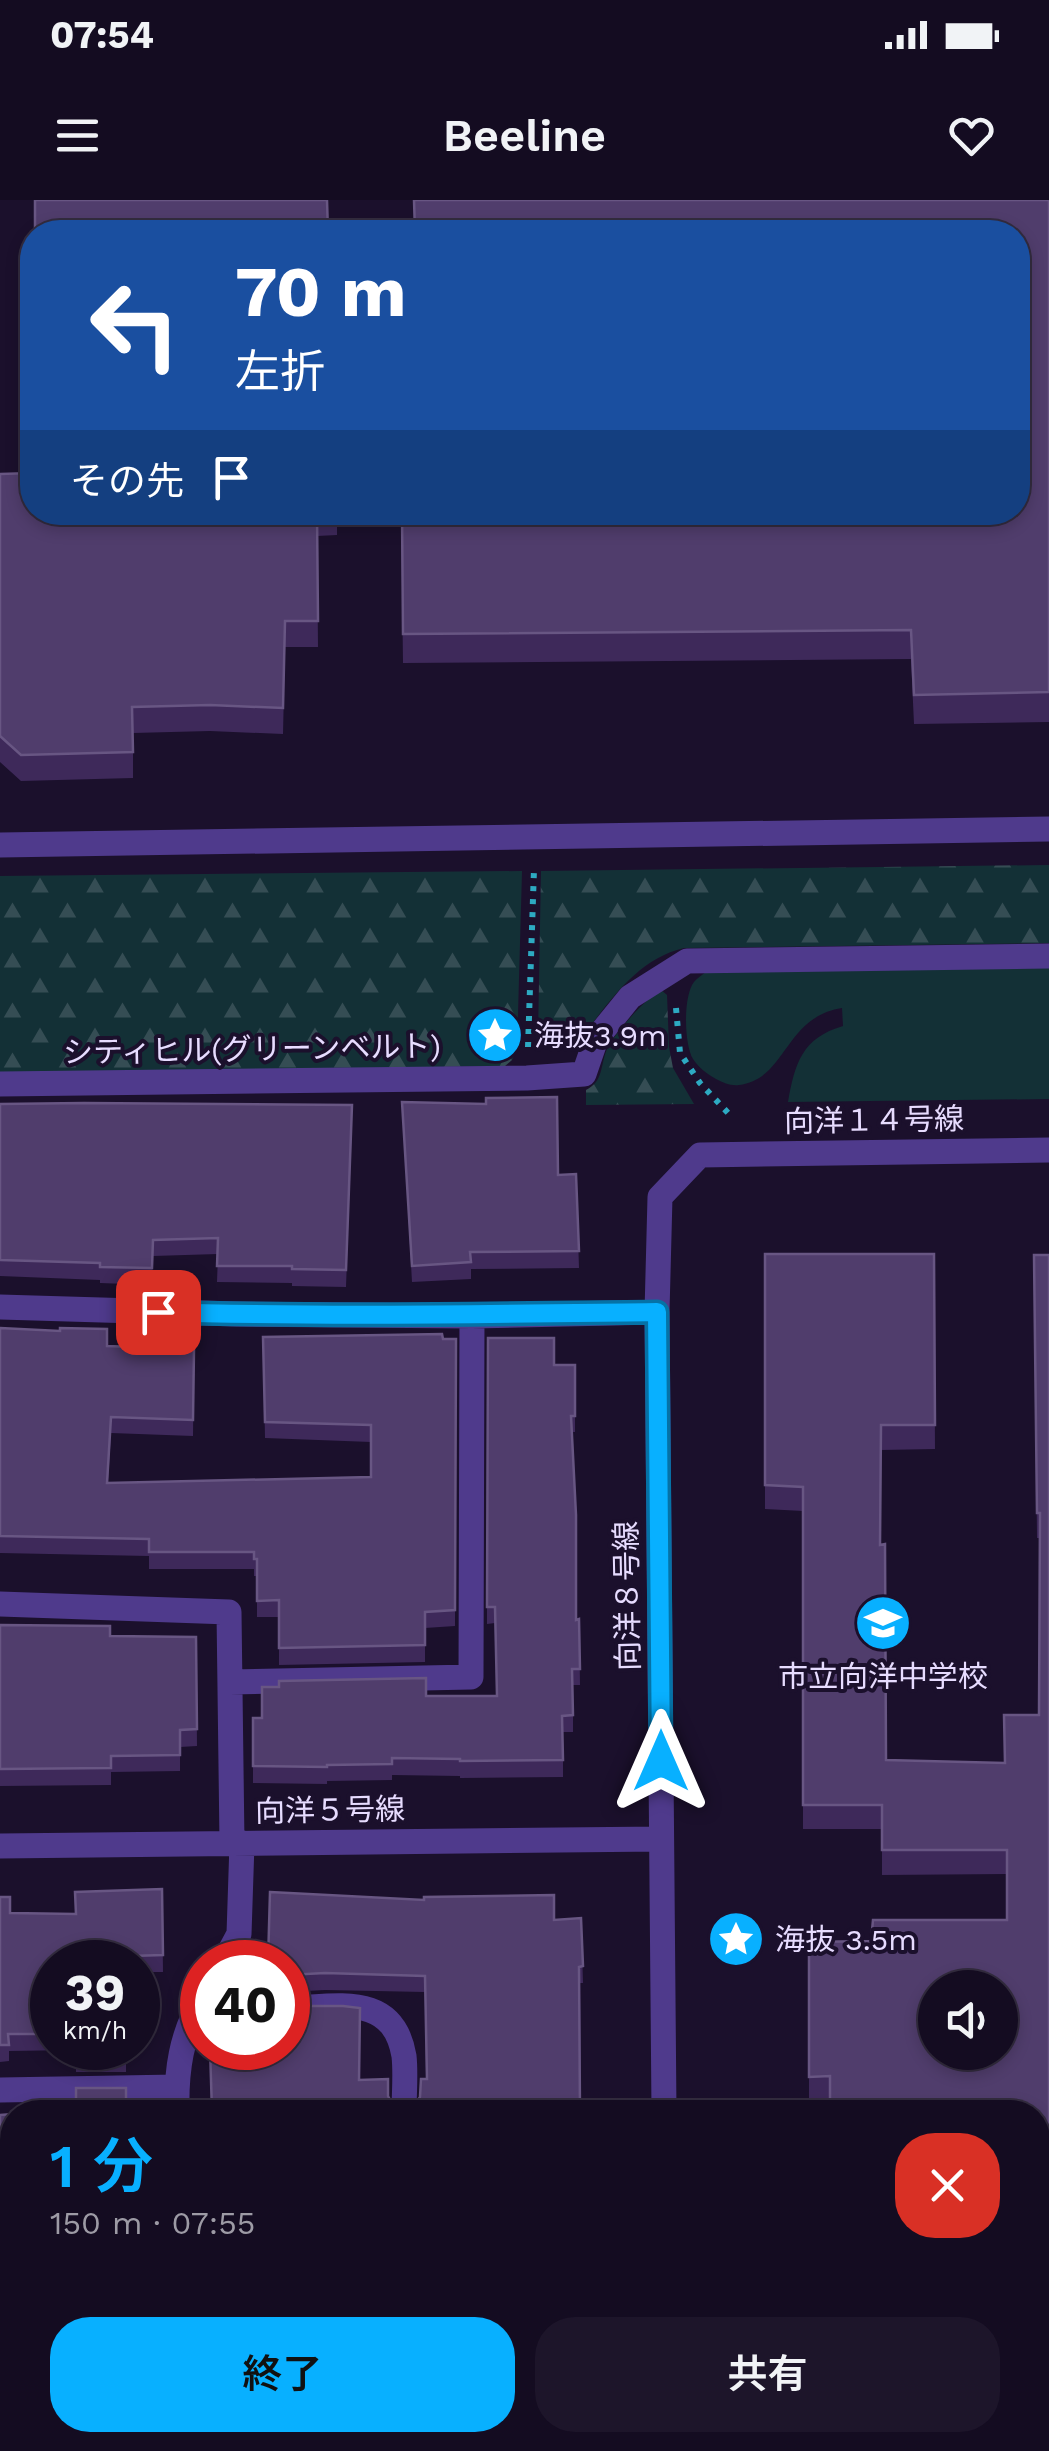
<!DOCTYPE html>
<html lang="ja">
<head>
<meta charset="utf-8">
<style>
	:root { --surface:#140c21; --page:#1d152a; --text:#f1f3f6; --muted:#9d9ba5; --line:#332c3f; --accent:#08b0ff }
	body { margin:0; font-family:"Work Sans","Noto Sans JP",sans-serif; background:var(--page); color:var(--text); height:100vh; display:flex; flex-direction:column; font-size:38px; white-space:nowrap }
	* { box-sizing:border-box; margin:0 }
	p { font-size:32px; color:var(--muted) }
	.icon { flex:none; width:55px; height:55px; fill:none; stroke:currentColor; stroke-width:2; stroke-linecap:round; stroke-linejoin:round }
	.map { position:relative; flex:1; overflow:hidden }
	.details { position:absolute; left:0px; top:1900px; width:1050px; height:352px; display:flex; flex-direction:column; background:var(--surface); border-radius:40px 40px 0 0; box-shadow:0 5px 15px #0003,0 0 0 2px var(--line) }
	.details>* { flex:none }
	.top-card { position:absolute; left:20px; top:20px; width:1010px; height:305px; border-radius:40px; box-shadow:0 5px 15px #0003,0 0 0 2px var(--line); background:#1a4fa0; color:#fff; overflow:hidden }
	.tools { position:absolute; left:918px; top:1770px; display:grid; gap:20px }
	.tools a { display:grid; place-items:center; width:100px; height:100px; border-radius:50%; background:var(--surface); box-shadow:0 5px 15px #0003,0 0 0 2px var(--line); font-size:50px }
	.speed { position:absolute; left:30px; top:1740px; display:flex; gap:20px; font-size:50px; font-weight:700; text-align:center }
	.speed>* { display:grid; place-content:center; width:130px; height:130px; border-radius:50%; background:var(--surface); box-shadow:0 5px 15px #0003,0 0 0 2px var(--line); line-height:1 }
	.speed small { font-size:25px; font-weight:400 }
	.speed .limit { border:15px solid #d22; background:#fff; color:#111 }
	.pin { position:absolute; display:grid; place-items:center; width:85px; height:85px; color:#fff; margin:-42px; border-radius:20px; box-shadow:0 5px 15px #0006 }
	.me { position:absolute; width:110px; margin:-55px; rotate:0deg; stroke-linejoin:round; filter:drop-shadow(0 0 8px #0008) }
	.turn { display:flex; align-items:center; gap:35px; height:210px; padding:0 50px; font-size:45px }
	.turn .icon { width:130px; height:130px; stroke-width:2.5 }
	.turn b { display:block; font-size:70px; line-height:85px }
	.then { display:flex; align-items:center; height:95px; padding:0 50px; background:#0003; gap:20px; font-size:38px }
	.round { display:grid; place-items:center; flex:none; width:105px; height:105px; border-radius:40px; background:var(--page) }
	.overview { display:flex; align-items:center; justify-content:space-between; height:170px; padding:0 50px }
	h1 { font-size:60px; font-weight:600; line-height:75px; color:var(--accent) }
	.cta { display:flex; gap:20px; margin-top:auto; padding:20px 50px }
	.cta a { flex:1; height:115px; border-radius:40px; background:var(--accent); color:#111; font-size:40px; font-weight:600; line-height:115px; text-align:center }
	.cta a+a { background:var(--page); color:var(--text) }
	.status { display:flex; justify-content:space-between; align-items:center; height:70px; padding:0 50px; background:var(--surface); direction:ltr }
	.status svg { height:28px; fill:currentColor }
	header { display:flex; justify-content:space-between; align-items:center; height:130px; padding:0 50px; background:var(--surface); font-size:45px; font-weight:600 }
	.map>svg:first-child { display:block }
</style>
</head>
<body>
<div class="status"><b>07:54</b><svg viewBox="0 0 49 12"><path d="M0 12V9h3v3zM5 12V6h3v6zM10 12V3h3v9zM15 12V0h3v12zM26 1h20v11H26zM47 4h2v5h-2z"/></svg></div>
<header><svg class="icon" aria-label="menu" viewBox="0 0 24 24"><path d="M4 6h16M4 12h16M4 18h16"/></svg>Beeline<svg class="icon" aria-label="heart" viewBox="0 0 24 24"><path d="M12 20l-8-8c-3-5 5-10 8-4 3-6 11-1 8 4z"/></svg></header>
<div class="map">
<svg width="1049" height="2251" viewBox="0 0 1049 2251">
	<defs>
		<pattern id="forest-firs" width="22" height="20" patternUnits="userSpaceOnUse" patternTransform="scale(2.5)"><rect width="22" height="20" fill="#133036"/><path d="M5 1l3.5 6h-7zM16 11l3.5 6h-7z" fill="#354d54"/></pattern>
	</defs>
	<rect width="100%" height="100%" fill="#1b102c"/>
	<path fill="#133036" d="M1049,768V899L788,902C795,863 802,838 843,826L842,808C784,817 787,879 739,885C731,886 724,883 716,879C707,874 699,868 693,859C684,844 683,796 694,782C697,778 702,775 706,772Z"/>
	<path fill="url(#forest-firs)" d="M1049,665V743L684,748C636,759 609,803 580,839L538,838L541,671Z
		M522,671L517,849L512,860L505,866L0,873V676Z
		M661,790L667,795L669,847L673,868L694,904L586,905V890C604,881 600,866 607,849C613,835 647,797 661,790Z"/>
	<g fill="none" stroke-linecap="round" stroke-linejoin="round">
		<path stroke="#2daac2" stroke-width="6" stroke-dasharray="5 8" stroke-linecap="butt" d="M676,808L680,853L700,883L729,914
			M528,847L534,669
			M1038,2134H1049"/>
		<path stroke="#4f3a8c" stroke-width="25" d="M0,645L1049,629
			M0,884L527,878L584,874L596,839L630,797L687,761L1049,756
			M0,1107L237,1114L472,1116L657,1112
			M0,1404L229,1412L232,1643
			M230,1482L471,1477L472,1116
			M0,1646L661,1639
			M224,1762L239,1734L242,1643
			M288,1808C338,1807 393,1792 404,1856C406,1874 404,1894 404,1912
			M0,1890L177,1887
			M177,1912C176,1870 181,1836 202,1799
			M664,1912L657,1112L660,997L700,955L1049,950
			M0,2117L12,2122
			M1038,2219H1049
			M154,2240L165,2251
			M668,2240L669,2251
			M402,2251V2240
			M791,2251L798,2240"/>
	</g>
	<path fill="#3e295a" d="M1049,0V522L914,524L911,459L403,463L401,312Z
		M0,274L32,312H337V335L317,336L318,447H285L283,534L210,531L133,533V578L21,581L0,562Z
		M402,902L558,975L576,974L579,1068L471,1069V1079L412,1082Z
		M0,904L352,922L346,1087L292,1086V1083L217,1082L218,1054L153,1056L152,1085L100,1083V1080L0,1076Z
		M765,1054H934L935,1249L881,1250L880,1345L886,1560L1005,1563L1039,1515L1040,1338H1037L1034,1055H1049V2094H1038V1912H830V1901H809V1742L871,1741L1007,1720V1674L882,1675V1629H803V1311L765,1309Z
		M0,1128L107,1146L194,1149L193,1236L111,1233L108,1283L371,1277V1242L265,1238L263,1137L456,1139L455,1426L425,1428V1462L279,1465V1417H257V1376H254V1369H149V1356L0,1353Z
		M554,1165H575V1232H572L576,1420L579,1419L580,1485H573V1532H563V1577L460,1578V1576L392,1575V1580L327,1581V1584L253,1583V1518L426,1496H497L495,1423L487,1424V1407Z
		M0,1425L110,1436L196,1437L197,1546L180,1547V1571L111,1572V1585L0,1586Z
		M162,1689L163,1772H138V1762H52V1848H133V1857H126V1872H76V1850L9,1851V1861L0,1862V1697L10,1713L75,1714Z
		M581,1718L583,1783H580L581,1912H211L359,1880L388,1896L395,1909L405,1912L413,1909L420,1897L426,1879L425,1792L325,1790L288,1792V1762L554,1720Z
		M12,1914V2065H0V1915Z
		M214,2240L388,2242L393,2248L403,2251H583H214Z"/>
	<path fill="#503d6c" stroke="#685683" stroke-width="2.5" fill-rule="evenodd" d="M35,0H327L328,32H35Z
		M414,0H1049V492L914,495L911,430L403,434L402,312H1018V32H415Z
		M32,273V312H317L318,421H285L283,508L210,505L132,507L133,552L21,555L0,536V274Z
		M557,897L558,975L576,974L579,1051L470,1052L471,1062L412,1066L402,902L486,904V898Z
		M84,903L352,905L346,1070L292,1069V1066H217L218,1038L153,1040L152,1068L100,1067V1063L0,1060V904Z
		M765,1054H934L935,1225H881L880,1345L885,1344L886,1560L1005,1563L1004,1515H1039L1040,1313H1037L1034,1055H1049V2069H1038V1912H887V1905H830V1876L809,1877V1742L871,1741L873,1720H1007V1650H882V1605H803V1287L765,1285ZM935,1788H1000V1852H935Z
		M0,1128L60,1131V1128L107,1129V1146L194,1149L193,1220L111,1217L107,1283L371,1277V1225L265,1222L263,1137L442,1134L443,1139H456L455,1410L425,1412V1445L279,1448V1400L257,1401V1359H254V1352H149V1339L0,1336Z
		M488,1138H554V1165H575V1216H571L576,1315V1420L579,1419L580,1469H572L573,1515L562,1516L563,1560L460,1561V1559L392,1558V1564L327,1565V1567L253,1566V1518H262V1487H279V1481L426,1478V1496H497L495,1407H487Z
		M0,1425L110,1426V1436L196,1437L197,1529L180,1530V1555L111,1556V1568L0,1569Z
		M162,1689L163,1755L131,1756L132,1762H52V1834H8L9,1845H0V1697H10V1713L76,1714L75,1692Z
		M270,1692L424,1700V1697L554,1695V1720L581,1718L583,1766L579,1767L580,1912H212L210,1848H288V1806H343L360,1808L359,1880L388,1879V1896L395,1909L405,1912L413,1909L420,1897L421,1879H427L425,1776L325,1773L288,1775V1762H268Z
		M76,1848H126V1855L76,1856Z
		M76,1888H126V1912H76Z
		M12,1914V2048H0V1915Z
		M12,2207V2240H83L94,2251H0V2221Z
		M214,2240H387L393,2248L403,2251L415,2243L416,2240H583V2251H234V2243L214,2242Z
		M816,2240H984L985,2251H817Z"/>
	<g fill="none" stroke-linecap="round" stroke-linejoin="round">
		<g stroke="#0572a6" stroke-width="25">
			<path id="route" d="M158,1112C324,1117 490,1114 657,1112L661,1561"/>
		</g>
		<use href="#route" stroke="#08b0ff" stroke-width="18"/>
	</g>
	<defs>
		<g id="sight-disc" transform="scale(2.875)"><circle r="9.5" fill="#08b0ff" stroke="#1b102c"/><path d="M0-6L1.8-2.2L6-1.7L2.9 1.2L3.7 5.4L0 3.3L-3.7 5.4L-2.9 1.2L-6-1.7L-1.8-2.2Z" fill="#fff"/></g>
		<g id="school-disc" transform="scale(2.875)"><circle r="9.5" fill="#08b0ff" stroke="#1b102c"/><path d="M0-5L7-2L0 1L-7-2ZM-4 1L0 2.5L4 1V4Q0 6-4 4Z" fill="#fff"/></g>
	</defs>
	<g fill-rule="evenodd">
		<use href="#sight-disc" x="495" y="835"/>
		<use href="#school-disc" x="883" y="1423"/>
		<use href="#sight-disc" x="736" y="1739"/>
	</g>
	<g text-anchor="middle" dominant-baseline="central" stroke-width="8" stroke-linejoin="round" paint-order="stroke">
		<g font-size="30" fill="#e7dcff" stroke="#1b102c" text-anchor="start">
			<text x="534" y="835">海抜3.9m</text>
			<text x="883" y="1476" text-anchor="middle">市立向洋中学校</text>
			<text x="775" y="1739">海抜 3.5m</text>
		</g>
		<g font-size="30" fill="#e7dcff" stroke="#1b102c">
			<text transform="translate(252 849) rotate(-1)">シティヒル(グリーンベルト)</text>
			<text transform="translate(874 920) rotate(-1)">向洋１４号線</text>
			<text transform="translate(627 1396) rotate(-91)">向洋８号線</text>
			<text transform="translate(330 1610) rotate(-1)">向洋５号線</text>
		</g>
	</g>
</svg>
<div class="tools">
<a><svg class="icon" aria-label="sound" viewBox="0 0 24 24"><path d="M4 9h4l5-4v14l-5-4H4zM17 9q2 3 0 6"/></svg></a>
</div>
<div class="speed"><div>39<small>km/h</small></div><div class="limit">40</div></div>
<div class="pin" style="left:158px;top:1112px;background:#d93025"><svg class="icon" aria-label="arrive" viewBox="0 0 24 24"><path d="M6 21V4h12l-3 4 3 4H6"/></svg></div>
<svg class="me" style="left:661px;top:1561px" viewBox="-20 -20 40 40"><path d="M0-17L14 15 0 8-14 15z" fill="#08b0ff" stroke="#fff" stroke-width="4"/></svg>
<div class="top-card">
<div class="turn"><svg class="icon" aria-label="left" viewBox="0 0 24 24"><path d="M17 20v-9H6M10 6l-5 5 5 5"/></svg><div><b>70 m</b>左折</div></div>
<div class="then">その先<svg class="icon" aria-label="arrive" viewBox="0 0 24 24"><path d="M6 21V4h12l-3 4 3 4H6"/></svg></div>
</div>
<section class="details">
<div class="overview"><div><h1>1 分</h1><p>150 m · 07:55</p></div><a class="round" style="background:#d93025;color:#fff"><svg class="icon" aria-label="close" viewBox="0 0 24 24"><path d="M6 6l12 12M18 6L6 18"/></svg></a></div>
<div class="cta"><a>終了</a><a>共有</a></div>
</section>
</div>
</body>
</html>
